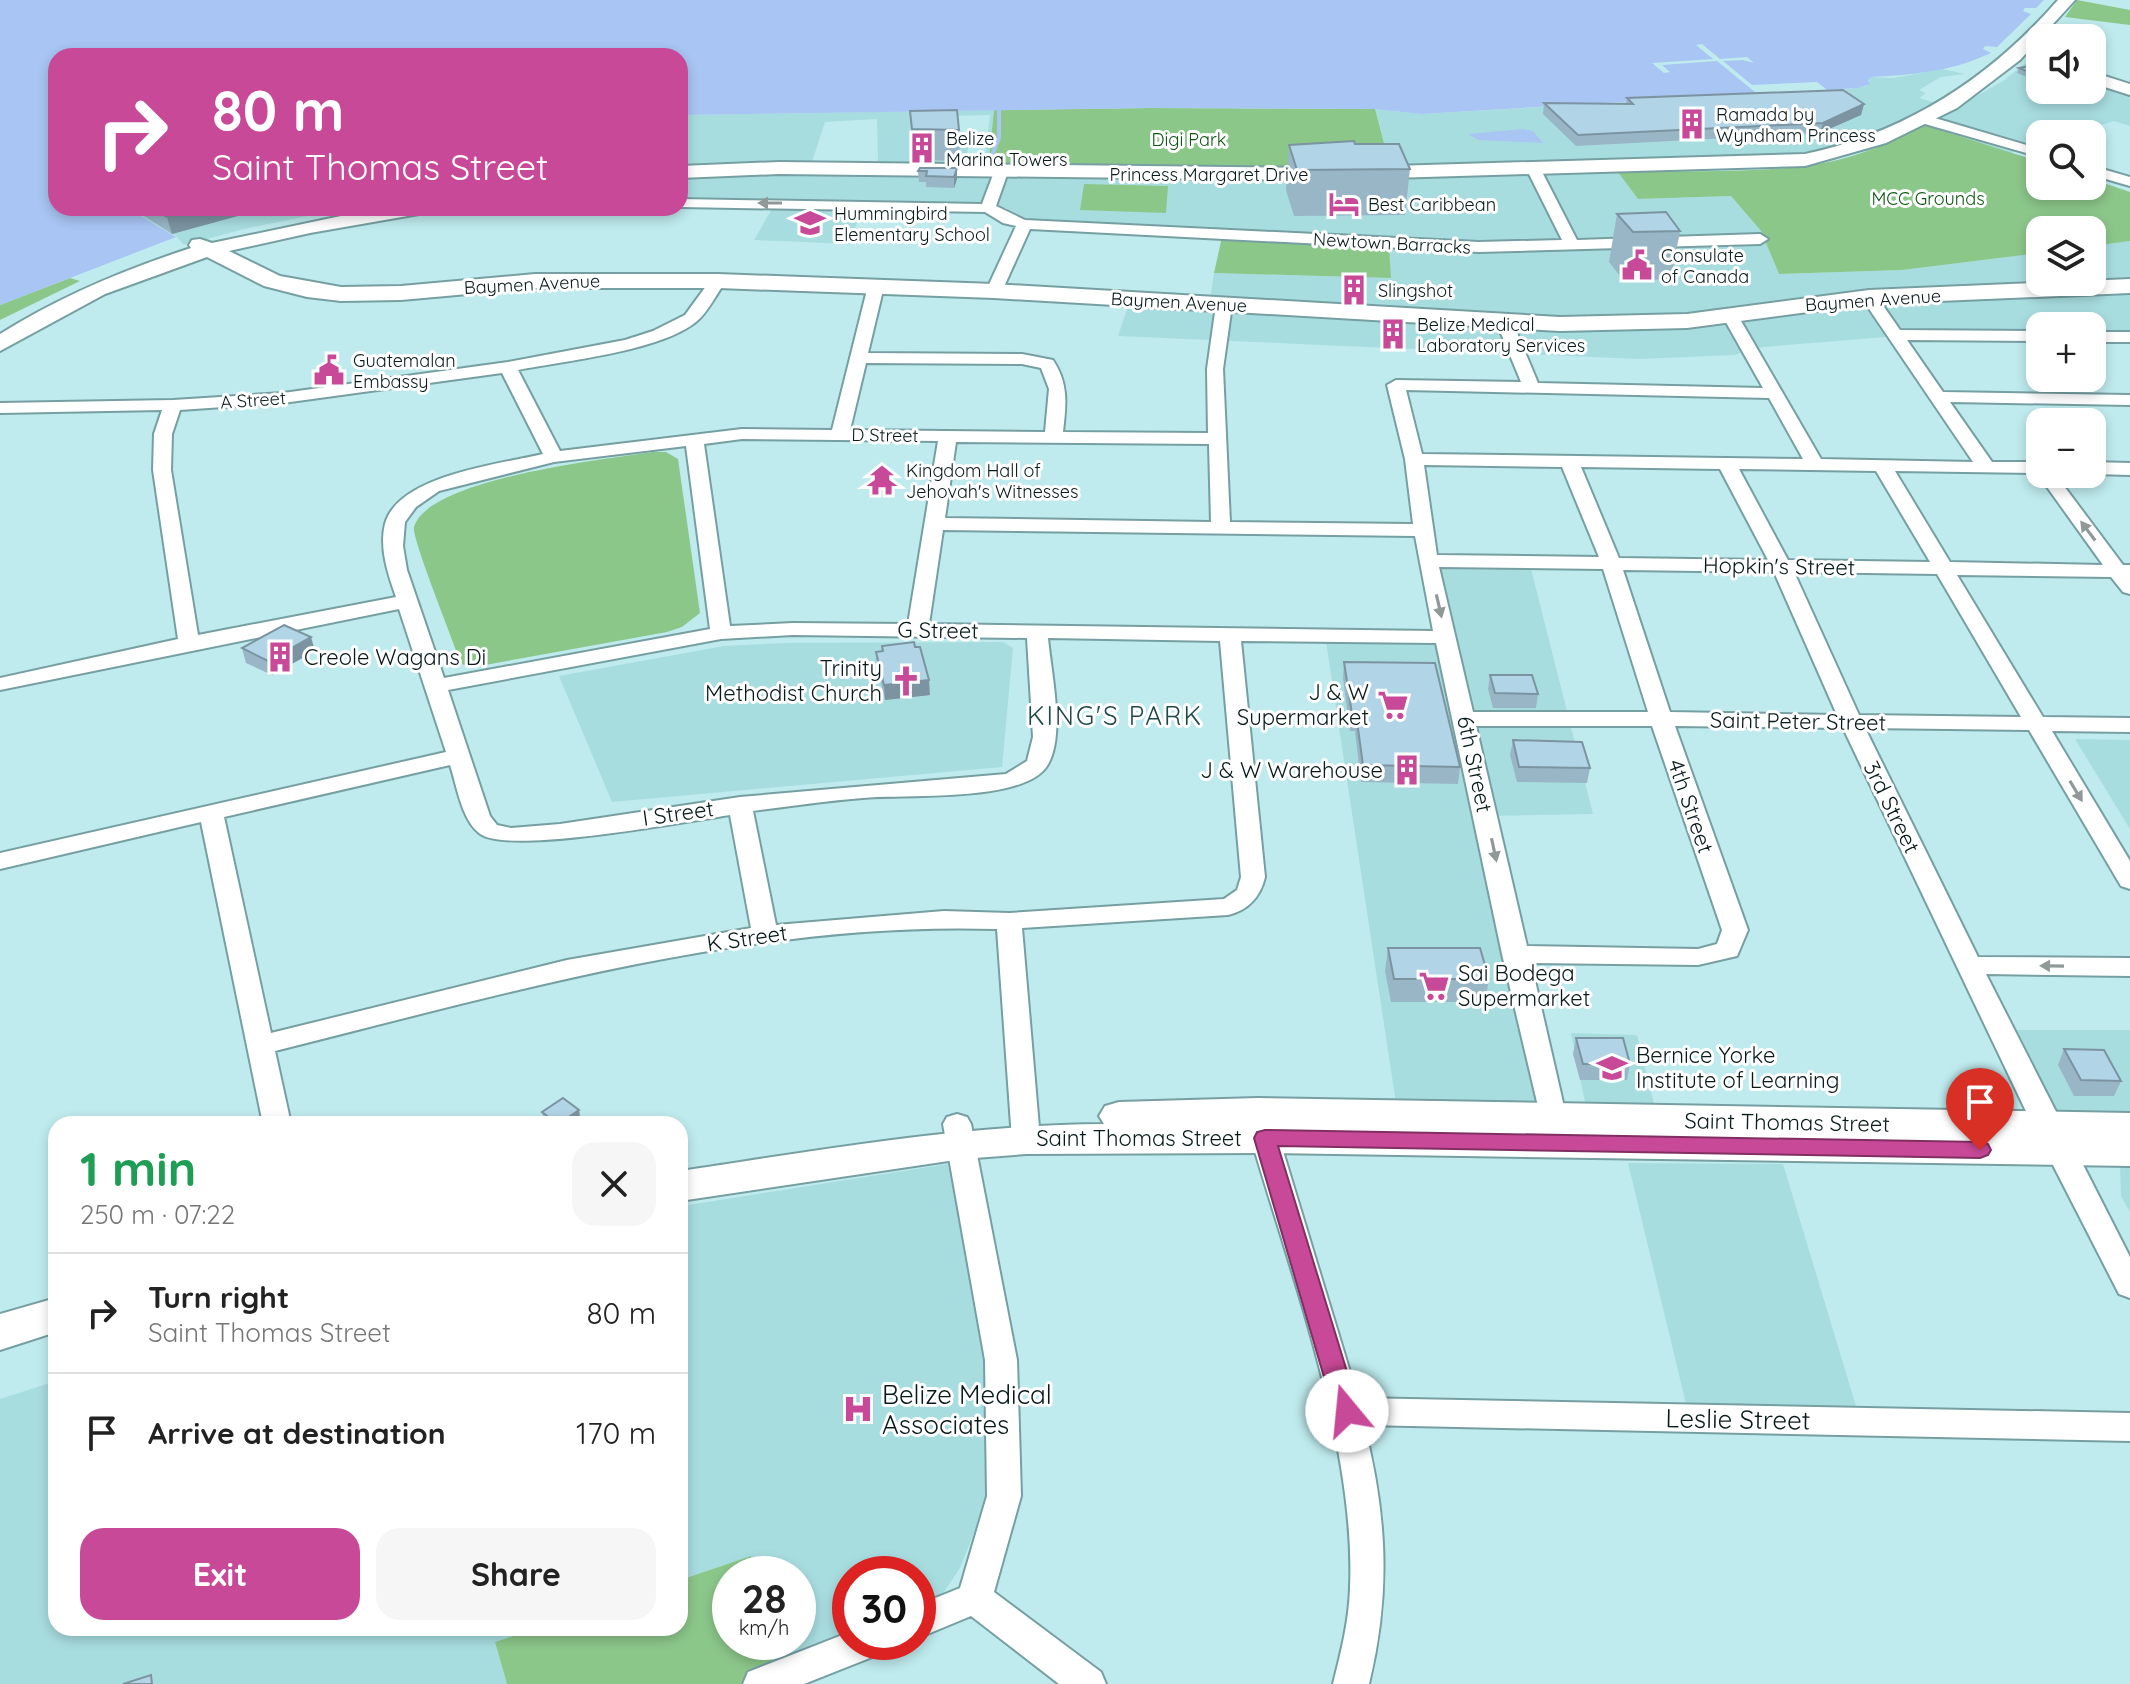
<!DOCTYPE html>
<html lang="en">
<head>
<meta charset="utf-8">
<style>
	:root { --surface:#fff; --page:#f6f6f6; --text:#222; --muted:#767676; --line:#e0e0e0; --accent:#c74997 }
	body { margin:0; font-family:Quicksand,sans-serif; background:var(--page); color:var(--text); height:100vh; display:flex; flex-direction:column; font-size:30px; white-space:nowrap }
	* { box-sizing:border-box; margin:0 }
	p { font-size:26px; color:var(--muted) }
	.icon { flex:none; width:44px; height:44px; fill:none; stroke:currentColor; stroke-width:2; stroke-linecap:round; stroke-linejoin:round }
	.map { position:relative; flex:1; overflow:hidden }
	.drawer { position:absolute; left:48px; top:1116px; width:640px; height:520px; display:flex; flex-direction:column; background:var(--surface); border-radius:24px; box-shadow:0 4px 12px #0003 }
	.drawer>* { flex:none }
	.hud { position:absolute; left:48px; top:48px; width:640px; height:168px; border-radius:24px; box-shadow:0 4px 12px #0003; background:#c74997; color:#fff; overflow:hidden }
	.buttons { position:absolute; left:2026px; top:24px; display:grid; gap:16px }
	.buttons a { display:grid; place-items:center; width:80px; height:80px; border-radius:16px; background:var(--surface); box-shadow:0 4px 12px #0003; font-size:40px }
	.speed { position:absolute; left:712px; top:1556px; display:flex; gap:16px; font-size:40px; font-weight:700; text-align:center }
	.speed>* { display:grid; place-content:center; width:104px; height:104px; border-radius:50%; background:var(--surface); box-shadow:0 4px 12px #0003; line-height:1 }
	.speed small { font-size:20px; font-weight:400 }
	.speed .limit { border:12px solid #d22; background:#fff; color:#111 }
	.pin { position:absolute; display:grid; place-items:center; width:68px; height:68px; color:#fff; margin:-82px -34px; border-radius:50% 50% 50% 0; rotate:-45deg; box-shadow:0 0 8px #0007 }
	.pin .icon { rotate:45deg }
	.me { position:absolute; width:88px; margin:-44px; rotate:343deg; stroke-linejoin:round; filter:drop-shadow(0 0 6px #0008) }
	.turn { display:flex; align-items:center; gap:28px; height:168px; padding:0 32px; font-size:36px }
	.turn .icon { width:104px; height:104px; stroke-width:2.5 }
	.turn b { display:block; font-size:56px; line-height:68px }
	.round { display:grid; place-items:center; flex:none; width:84px; height:84px; border-radius:24px; background:var(--page) }
	.headline { display:flex; align-items:center; justify-content:space-between; height:136px; padding:0 32px }
	h1 { font-size:48px; font-weight:700; line-height:60px; color:#1e9e55 }
	.button { display:flex; gap:16px; margin-top:auto; padding:16px 32px }
	.button a { flex:1; height:92px; border-radius:24px; background:var(--accent); color:#fff; font-size:32px; font-weight:700; line-height:92px; text-align:center }
	.button a+a { background:var(--page); color:var(--text) }
	ul { padding:0; list-style:none }
	li { display:flex; align-items:center; gap:24px; height:120px; padding:0 32px; border-top:2px solid var(--line) }
	li div { flex:1 }
	li b { display:block; font-size:30px }
	li em { font-style:normal }
	.map>svg:first-child { display:block }
</style>
</head>
<body>
<div class="map">
<svg width="2130" height="1684" viewBox="0 0 2130 1684">
	<rect width="100%" height="100%" fill="#bfebee"/>
	<path fill="#a8dde0" d="M2037,54L2040,55V90H2092V73L2130,87V126L2114,121L2072,134H2040V144L2011,153L1925,125L2003,81Z
		M1942,69L1965,74L1941,77L1919,90L1926,93L1919,98L1936,103L1902,123L1854,146L1778,159L1390,166L1375,109L1421,114L1850,89L1866,86L1871,77L1894,78Z
		M994,110L988,166H984L990,115L949,116L944,139L969,140L966,165L878,163L877,119L825,122L812,162L717,163L680,167V115Z
		M1617,171L1638,199L1731,196L1761,231L1779,274L1902,270L2040,253V282H2092V246L2130,241V338L2092,337V326H2040V337L1898,336L1752,348L1735,355L1637,359L1118,336L1132,294L1210,300L1214,273L1390,278L1389,246L1016,226L1007,208L862,207L850,244L754,240L773,207L680,206V175L717,172L1107,177Z
		M157,208H346L244,229L184,245L176,236L141,216Z
		M1529,561L1593,814L1489,816L1543,1112L1397,1110L1325,635L1437,634L1431,564Z
		M1003,642L1013,648L1002,767L612,802L559,676L724,646L783,643Z
		M2075,739L2130,740V829Z
		M2001,1030H2130V1212L2121,1196L2120,1164L2071,1168Z
		M1571,1033L1637,1035L1654,1104L1585,1102Z
		M954,1163L994,1370L996,1448L986,1502L960,1568L932,1610L918,1617V1574H850V1642L776,1680L768,1642H798V1574H755L751,1556L680,1580V1219L684,1218L682,1206Z
		M1628,1163L1783,1164L1856,1406L1688,1412Z
		M56,1381V1628H537L495,1642L507,1684H0V1399Z"/>
	<path fill="#8cc78a" d="M2077,0L2130,10V25L2065,17Z
		M1150,108L1375,109L1390,166L1161,169L988,166L994,110Z
		M1925,125L2040,162V186H2092V179L2130,192V241L2092,246V230H2040V253L1902,270L1779,274L1761,231L1731,196L1638,199L1617,171C1685,170 1782,176 1845,158C1873,151 1899,137 1925,125Z
		M1084,184L1168,186L1166,213L1080,210Z
		M1222,237L1389,246L1391,278L1214,273Z
		M70,278L80,281L0,320V305Z
		M653,452H666L678,459L700,613L682,627L667,632L474,667L461,664C455,645 411,537 414,527C428,478 608,459 653,452Z
		M751,1556L755,1574H730V1642H768L776,1680L765,1684H507L495,1642L537,1628H680V1580Z"/>
	<path fill="#a8c5f3" d="M0,0H2044L2036,8H2025L2023,11L2031,14L1997,47L1985,46L1983,49L1991,53L1984,56C1948,72 1909,75 1871,77L1868,81L1870,84L1858,88L1421,114L1375,109L1150,108L680,115V56H56V208H157L141,216L176,237L0,305Z
		M1523,129L1533,131L1543,143L1479,140L1468,134Z"/>
	<path fill="#bfebee" d="M1702,44L1720,59L1747,57L1754,63L1743,60L1723,61L1752,85L1817,82L1830,92L1761,97L1717,61L1662,65L1670,72L1664,73L1652,63L1713,59L1696,45Z"/>
	<g fill="none" stroke-linecap="round" stroke-linejoin="round">
		<path stroke="#a8c5f3" stroke-width="4" d="M988,165L999,138V110"/>
		<g stroke="#769fa2" stroke-width="4">
			<path id="street" d="M1918,116H1928L2040,149V157L1918,122Z
				M1533,164L1540,168L1577,240L1760,234L1768,239L1760,244L1479,252L1030,229L1002,291L994,296L986,291L1016,226L1003,223L985,212L680,207V199L982,204L994,172L1001,168L1008,172L996,206L1025,220L1479,242L1562,240L1526,168Z
				M2092,166L2130,177V186L2092,175Z
				M718,276L726,281C717,293 708,312 697,321C662,351 564,361 518,370L560,451L742,429L832,430L868,286L876,281L884,286L868,353L1022,354L1053,360C1069,384 1066,405 1063,432L1208,433L1207,369L1216,305L1224,300L1230,302L1232,305L1223,369L1230,522L1413,524L1405,459L1387,385L1396,380L1521,382L1496,321L1504,316L1512,321L1538,383L1763,388L1723,317L1725,314H1737L1821,459L1973,462L1861,297L1869,292L1875,294L1900,330L2040,331V341L1907,340L1943,392L2130,395V405L1950,402L1992,462H2040V474H2055L2123,565H2130V594L2123,592L2111,577L1957,575L2043,717L2130,718V732L2052,731L2130,861V889L2121,886L2118,881L2029,730L1865,728L1978,957L2130,958V976L1986,974L2130,1257V1298L2119,1294L2033,1126L1843,728L1675,726L1748,930L1737,956L1698,965L1531,963L1570,1133L1566,1140L1556,1143L1546,1140L1502,954L1436,643L1241,641L1265,877C1260,898 1248,910 1228,915L1022,928L1040,1139L1036,1146L1026,1149L1016,1146L1012,1139L997,929C752,921 511,992 275,1051L291,1124H263L201,822L0,869V853L446,752L399,609L0,690V678L178,639L153,470L154,434L162,410L0,413V403L173,400L283,393L508,362L625,340L653,331L685,315L712,278ZM866,363L1022,364L1041,368L1049,389L1045,432L850,430ZM502,373L543,454C501,464 398,475 385,524C379,548 388,574 396,597L198,635L171,470L172,434L180,410L283,403ZM1406,390L1769,398L1803,459L1422,454ZM742,439L938,441L908,624L793,623L730,626L704,444ZM956,442L1209,444L1211,522L945,518ZM686,446L710,629L444,678L407,570L403,546L405,522L416,507L439,491L554,462ZM1424,465L1562,467L1599,557L1437,555ZM1581,467L1720,469L1768,560L1619,558ZM1739,469L1876,471L1930,562L1788,560ZM1895,471L2037,473L2103,565L1950,562ZM943,530L1415,536L1433,631L929,624ZM1439,567L1603,569L1648,712H1473ZM1623,570L1774,572L1837,715L1670,712ZM1794,572L1937,574L2021,717L1859,715ZM793,635L1027,638L1033,737L1027,761L1006,774L740,797L560,824L511,828L497,825L490,816L448,690L721,639ZM1048,638L1220,641L1241,877L1237,890L1224,899L1009,913L944,911L776,925L753,811C790,806 826,801 863,798C905,794 1023,803 1047,766C1066,736 1051,672 1048,638ZM1476,726H1652L1722,930L1717,944L1698,949L1527,946ZM450,765C457,786 461,818 479,833C505,856 689,821 730,815L751,928L567,960L271,1033L224,817Z
				M2092,332H2130V342H2092Z
				M2092,462L2130,463V475L2092,474Z
				M957,1114L967,1117L971,1124L1017,1360L1021,1496L994,1592L1101,1672L1106,1684H1059L971,1616L918,1638V1605L960,1588L987,1496L985,1360L943,1124L947,1117Z
				M1265,1128L1275,1131L1279,1138L1358,1398L2130,1413V1441L1364,1425C1387,1515 1391,1593 1369,1684H1333C1341,1652 1349,1621 1350,1588C1356,1446 1291,1275 1251,1138L1255,1131Z
				M850,1632V1642H885L880,1654L804,1684H743L748,1672Z"/>
		</g>
		<g stroke="#769fa2" stroke-width="4">
			<path id="secondary" d="M2058,0H2075L2020,60L1957,108L1886,143L1805,166L1324,180L779,174L680,178V166L779,162L1324,168L1805,154C1907,132 1990,78 2058,0Z
				M2092,72L2130,84V95L2092,83Z
				M379,208H429L419,214L310,233L229,251L280,276L341,287L401,286L535,274H718L994,284L1560,317L1687,314L1869,290L2130,279V293L1869,304L1687,328L1560,331L994,298L718,288H535L401,300L341,301L307,297L264,286L207,257L105,294L0,351V334C61,296 123,270 191,248L189,245L192,240L200,239L212,243Z
				M1258,1098L2130,1113V1166L1265,1153L1026,1154L962,1159L680,1201V1171C822,1150 960,1125 1104,1124L1099,1116L1105,1106L1119,1102Z
				M56,1298V1332L0,1350V1314Z"/>
		</g>
		<use href="#street" fill="#fff" fill-rule="evenodd"/>
		<use href="#secondary" fill="#fff" fill-rule="evenodd"/>
	</g>
	<path fill="#98b6c6" d="M2040,64V82L2017,73L2019,68Z
		M1627,98L1864,104L1861,115L1820,133L1576,146L1543,114L1544,103L1626,104Z
		M910,111L959,130L960,161L913,160Z
		M1355,144L1410,169L1405,215L1294,216L1286,190L1289,145Z
		M957,168V179L954,188L926,187V182H919L918,171Z
		M139,208H267L172,234L141,214Z
		M1617,214L1680,231L1671,279L1624,281L1609,262Z
		M882,646L930,695L885,700L877,666L876,652L882,651Z
		M242,648L315,651L272,675L246,663Z
		M1344,662L1460,767L1458,784L1361,782L1355,731H1350L1343,678Z
		M1490,675L1538,694L1536,708H1493L1488,689Z
		M1513,740L1590,768L1587,783L1517,782L1510,755Z
		M1388,948L1489,979L1485,1002H1391L1385,971Z
		M1576,1038L1630,1064L1627,1080H1580L1573,1054Z
		M2064,1049L2121,1081L2114,1096H2074L2058,1065Z
		M579,1110L580,1118L571,1124H550L544,1120L542,1112Z"/>
	<path fill="#7c94a1" d="M1864,104L1861,115L1820,133L1823,123Z
		M957,168V179L954,188V177Z
		M201,208H267L172,234L167,217Z
		M311,637L315,651L272,675L268,661Z
		M929,680L930,695L885,700L884,685Z
		M579,1110L580,1118L571,1124H559Z"/>
	<path fill="#b1d4e6" stroke="#7c94a1" stroke-width="2" d="M2040,64V76L2019,68Z
		M1843,90L1864,104L1823,123L1578,135L1544,103L1633,104L1627,98Z
		M957,110L959,130L912,129L910,111Z
		M1354,141L1355,144H1399L1410,169L1297,170L1289,145Z
		M920,168H957L954,177L926,176L927,171H918Z
		M153,208H201L167,217Z
		M1666,212L1680,231L1633,232L1617,214Z
		M284,625L311,637L268,661L242,648Z
		M914,642L915,647H920L929,680L884,685L876,652L883,651L882,646Z
		M1344,662L1435,663L1460,767L1363,765L1356,714H1352Z
		M1490,675H1532L1538,694L1495,693Z
		M1513,740L1582,742L1590,768L1519,767Z
		M1388,948H1480L1489,979H1394Z
		M1576,1038H1623L1630,1064H1583Z
		M2064,1049L2104,1050L2121,1081L2081,1080Z
		M563,1098L579,1110L558,1124L542,1112Z
		M151,1675L152,1684H123Z"/>
	<defs><path id="oneway-solid" d="M-6-.8H1V-3.2L6.5 0L1 3.2V.8H-6Z" transform="scale(2)"/></defs>
	<g fill="#909898">
		<use href="#oneway-solid" transform="translate(770 203) rotate(-180)"/>
		<use href="#oneway-solid" transform="translate(2088 531) rotate(-127)"/>
		<use href="#oneway-solid" transform="translate(1439 606) rotate(77)"/>
		<use href="#oneway-solid" transform="translate(2076 791) rotate(59)"/>
		<use href="#oneway-solid" transform="translate(1494 850) rotate(78)"/>
		<use href="#oneway-solid" transform="translate(2052 966) rotate(-179)"/>
	</g>
	<path fill="#c74997" stroke="#812f62" stroke-width="2" d="M1265,1130L1980,1142L1988,1144L1991,1150L1988,1155L1980,1158L1278,1146L1359,1411L1355,1418L1347,1421L1338,1418L1334,1411L1254,1138L1257,1132Z"/>
	<defs>
		<g id="building-bare" transform="scale(2.4)"><path d="M-4-6H4V6H1V3H-1V6H-4ZM-2.5-4.3h1.7v1.8h-1.7ZM.8-4.3h1.7v1.8H.8ZM-2.5-1h1.7V.8h-1.7ZM.8-1h1.7V.8H.8Z" fill="#c74997" stroke="#fff" stroke-width="2.5" paint-order="stroke"/></g>
		<g id="hotel-bare" transform="scale(2.4)"><path d="M-6-4.5h1.5V1H6V5H4.5V3h-9V5H-6ZM-4 0a1.8 1.8 0 1 1 3.6 0ZM.5 0V-2.5h3Q6-2.5 6 0Z" fill="#c74997" stroke="#fff" stroke-width="2.5" paint-order="stroke"/></g>
		<g id="school-bare" transform="scale(2.4)"><path d="M0-5L7-2L0 1L-7-2ZM-4 1L0 2.5L4 1V4Q0 6-4 4Z" fill="#c74997" stroke="#fff" stroke-width="2.5" paint-order="stroke"/></g>
		<g id="civic-bare" transform="scale(2.4)"><path d="M-.6-6.5H3V-4.5H.6V-3L4-1V1h2V6H-6V1h2V-1L-.6-3ZM-1.2 2.5V6h2.4V2.5Z" fill="#c74997" stroke="#fff" stroke-width="2.5" paint-order="stroke"/></g>
		<g id="temple-bare" transform="scale(2.4)"><path d="M0-6L5-2H3V0L6.5 2.5H4V6H1.5V3h-3V6H-4V2.5H-6.5L-3 0V-2H-5Z" fill="#c74997" stroke="#fff" stroke-width="2.5" paint-order="stroke"/></g>
		<g id="church-bare" transform="scale(2.4)"><path d="M-1.2-6h2.4v3.5h3.3v2.4h-3.3V6h-2.4V-.1h-3.3v-2.4h3.3Z" fill="#c74997" stroke="#fff" stroke-width="2.5" paint-order="stroke"/></g>
		<g id="supermarket-bare" transform="scale(2.4)"><path d="M-6-5.5h2.5l.6 2H6L4.5 2H-2.5L-4.4-4H-6ZM-1.5 3.2a1.3 1.3 0 1 0 .1 0ZM3 3.2a1.3 1.3 0 1 0 .1 0Z" fill="#c74997" stroke="#fff" stroke-width="2.5" paint-order="stroke"/></g>
		<g id="hospital-bare" transform="scale(2.4)"><path d="M-5-5h3v3.5h4V-5h3V5h-3V1.5h-4V5h-3Z" fill="#c74997" stroke="#fff" stroke-width="2.5" paint-order="stroke"/></g>
	</defs>
	<g fill-rule="evenodd">
		<use href="#building-bare" x="1692" y="124"/>
		<use href="#building-bare" x="922" y="148"/>
		<use href="#hotel-bare" x="1344" y="204"/>
		<use href="#school-bare" x="810" y="223"/>
		<use href="#civic-bare" x="1637" y="265"/>
		<use href="#building-bare" x="1354" y="290"/>
		<use href="#building-bare" x="1393" y="334"/>
		<use href="#civic-bare" x="329" y="370"/>
		<use href="#temple-bare" x="882" y="480"/>
		<use href="#building-bare" x="280" y="657"/>
		<use href="#church-bare" x="906" y="681"/>
		<use href="#supermarket-bare" x="1393" y="705"/>
		<use href="#building-bare" x="1407" y="770"/>
		<use href="#supermarket-bare" x="1434" y="986"/>
		<use href="#school-bare" x="1612" y="1068"/>
		<use href="#hospital-bare" x="858" y="1409"/>
	</g>
	<g text-anchor="middle" dominant-baseline="central" stroke-width="6" stroke-linejoin="round" paint-order="stroke">
		<g font-size="18" fill="#091a1b" stroke="#fff" text-anchor="start">
			<text x="1716" y="114">Ramada by<tspan x="1716" dy="21">Wyndham Princess</tspan></text>
			<text x="946" y="138">Belize<tspan x="946" dy="21">Marina Towers</tspan></text>
			<text x="1368" y="204">Best Caribbean</text>
			<text x="834" y="213">Hummingbird<tspan x="834" dy="21">Elementary School</tspan></text>
			<text x="1661" y="255">Consulate<tspan x="1661" dy="21">of Canada</tspan></text>
			<text x="1378" y="290">Slingshot</text>
			<text x="1417" y="324">Belize Medical<tspan x="1417" dy="21">Laboratory Services</tspan></text>
			<text x="353" y="360">Guatemalan<tspan x="353" dy="21">Embassy</tspan></text>
			<text x="906" y="470">Kingdom Hall of<tspan x="906" dy="21">Jehovah's Witnesses</tspan></text>
		</g>
		<g font-size="18" fill="#0e5512" stroke="#fff">
			<text x="1189" y="139">Digi Park</text>
			<text x="1928" y="198">MCC Grounds</text>
		</g>
		<g font-size="18" fill="#091a1b" stroke="#fff">
			<text x="1209" y="174">Princess Margaret Drive</text>
			<text transform="translate(1392 243) rotate(3)">Newtown Barracks</text>
			<text transform="translate(532 284) rotate(-3)">Baymen Avenue</text>
			<text transform="translate(1873 300) rotate(-4)">Baymen Avenue</text>
			<text transform="translate(1179 302) rotate(3)">Baymen Avenue</text>
			<text transform="translate(253 400) rotate(-4)">A Street</text>
			<text transform="translate(885 435) rotate(1)">D Street</text>
		</g>
		<g font-size="22" fill="#091a1b" stroke="#fff">
			<text transform="translate(1779 566) rotate(1)">Hopkin's Street</text>
			<text transform="translate(938 630) rotate(1)">G Street</text>
			<text transform="translate(1798 721) rotate(1)">Saint Peter Street</text>
			<text transform="translate(1475 764) rotate(78)">6th Street</text>
			<text transform="translate(1691 806) rotate(71)">4th Street</text>
			<text transform="translate(1892 807) rotate(64)">3rd Street</text>
			<text transform="translate(678 813) rotate(-8)">I Street</text>
			<text transform="translate(747 938) rotate(-8)">K Street</text>
			<text transform="translate(1787 1122) rotate(1)">Saint Thomas Street</text>
			<text x="1139" y="1138">Saint Thomas Street</text>
		</g>
		<g font-size="22" fill="#091a1b" stroke="#fff" text-anchor="start">
			<text x="304" y="657">Creole Wagans Di</text>
			<text x="882" y="668" text-anchor="end">Trinity<tspan x="882" dy="25">Methodist Church</tspan></text>
			<text x="1369" y="692" text-anchor="end">J &amp; W<tspan x="1369" dy="25">Supermarket</tspan></text>
			<text x="1383" y="770" text-anchor="end">J &amp; W Warehouse</text>
			<text x="1458" y="973">Sai Bodega<tspan x="1458" dy="25">Supermarket</tspan></text>
			<text x="1636" y="1055">Bernice Yorke<tspan x="1636" dy="25">Institute of Learning</tspan></text>
		</g>
		<g font-size="26" letter-spacing="2" fill="#20484b" stroke="#fff">
			<text x="1115" y="715">KING'S PARK</text>
		</g>
		<g font-size="26" fill="#091a1b" stroke="#fff" text-anchor="start">
			<text x="882" y="1394">Belize Medical<tspan x="882" dy="30">Associates</tspan></text>
		</g>
		<g font-size="26" fill="#091a1b" stroke="#fff">
			<text transform="translate(1738 1419) rotate(1)">Leslie Street</text>
		</g>
	</g>
</svg>
<div class="buttons">
<a><svg class="icon" aria-label="sound" viewBox="0 0 24 24"><path d="M4 9h4l5-4v14l-5-4H4zM17 9q2 3 0 6"/></svg></a>
<a><svg class="icon" aria-label="search" viewBox="0 0 24 24"><circle cx="10" cy="10" r="6"/><path d="M15 15l6 6"/></svg></a>
<a><svg class="icon" aria-label="layers" viewBox="0 0 24 24"><path d="M12 4l9 5-9 5-9-5zM3 14l9 5 9-5"/></svg></a>
<a>+</a>
<a>−</a>
</div>
<div class="speed"><div>28<small>km/h</small></div><div class="limit">30</div></div>
<div class="pin" style="left:1980px;top:1150px;background:#d93025"><svg class="icon" aria-label="arrive" viewBox="0 0 24 24"><path d="M6 21V4h12l-3 4 3 4H6"/></svg></div>
<svg class="me" style="left:1347px;top:1411px" viewBox="-20 -20 40 40"><circle r="19" fill="#fff"/><path d="M0-13L10 11 0 6-10 11z" fill="#c74997"/></svg>
<div class="hud">
<div class="turn"><svg class="icon" aria-label="right" viewBox="0 0 24 24"><path d="M7 20v-9h11M14 6l5 5-5 5"/></svg><div><b>80 m</b>Saint Thomas Street</div></div>
</div>
<section class="drawer">
<div class="headline"><div><h1>1 min</h1><p>250 m · 07:22</p></div><a class="round"><svg class="icon" aria-label="close" viewBox="0 0 24 24"><path d="M6 6l12 12M18 6L6 18"/></svg></a></div>
<ul>
<li><svg class="icon" aria-label="right" viewBox="0 0 24 24"><path d="M7 20v-9h11M14 6l5 5-5 5"/></svg><div><b>Turn right</b><p>Saint Thomas Street</p></div><em>80 m</em></li>
<li><svg class="icon" aria-label="arrive" viewBox="0 0 24 24"><path d="M6 21V4h12l-3 4 3 4H6"/></svg><div><b>Arrive at destination</b></div><em>170 m</em></li>
</ul>
<div class="button"><a>Exit</a><a>Share</a></div>
</section>
</div>
</body>
</html>
